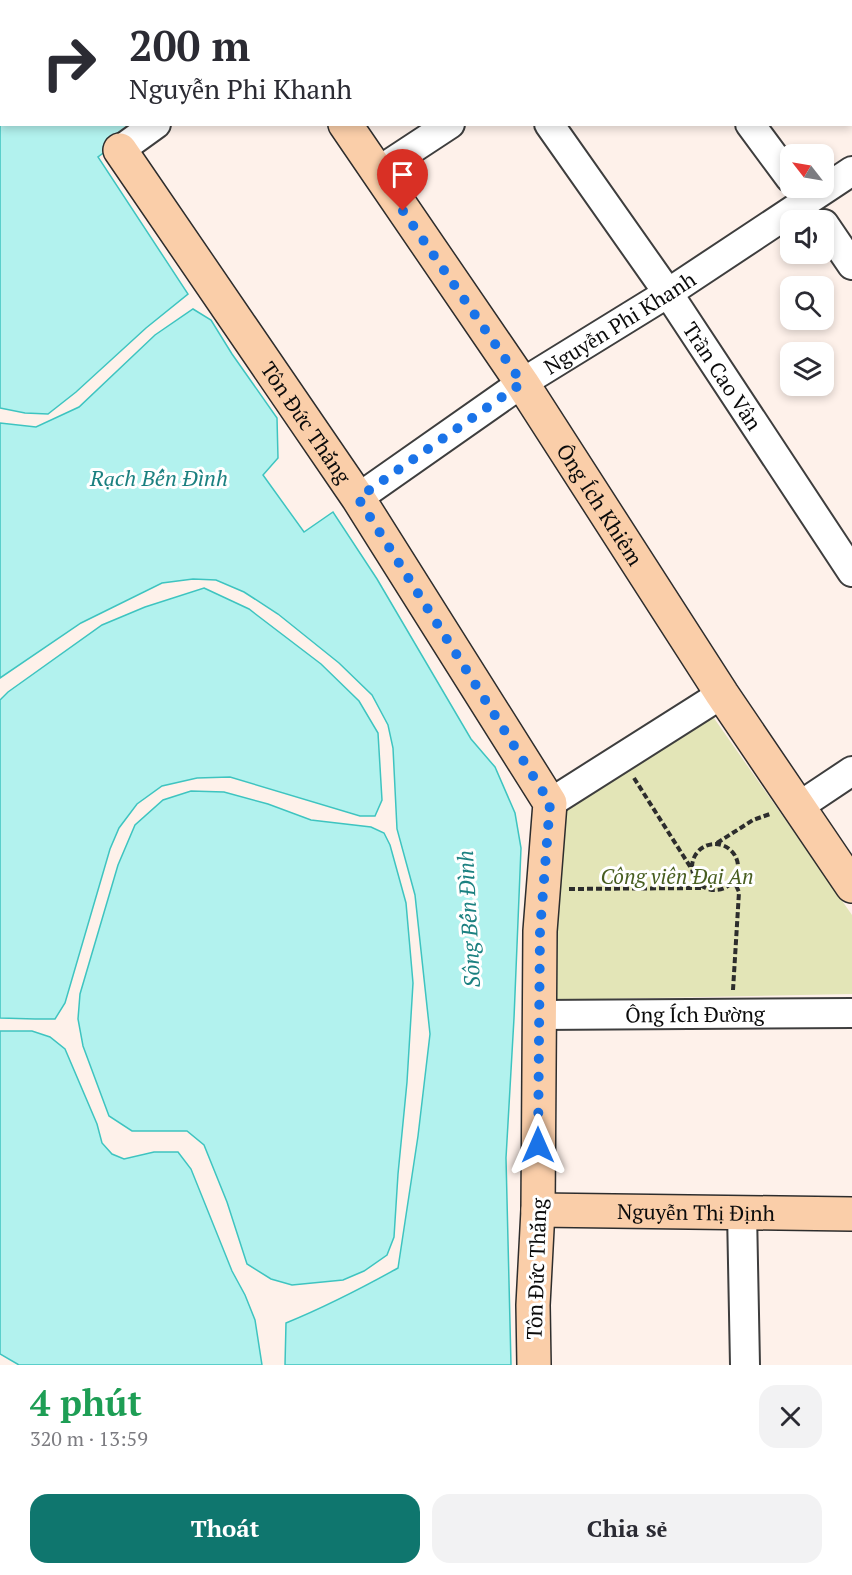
<!DOCTYPE html>
<html lang="vi">
<head>
<meta charset="utf-8">
<style>
	:root { --surface:#fff; --page:#f2f2f3; --text:#2b2b33; --muted:#7c7c81; --accent:#0f766e }
	body { margin:0; font-family:"PT Serif",serif; background:var(--page); color:var(--text); height:100vh; display:flex; flex-direction:column; font-size:22px; white-space:nowrap }
	* { box-sizing:border-box; margin:0 }
	p { font-size:20px; color:var(--muted) }
	.icon { flex:none; width:33px; height:33px; fill:none; stroke:currentColor; stroke-width:2; stroke-linecap:round; stroke-linejoin:round }
	.map { position:relative; height:1365px; overflow:hidden }
	.drawer { display:flex; flex-direction:column; background:var(--surface); flex:1 }
	.drawer>* { flex:none }
	.guide { position:absolute; left:0px; top:0px; width:852px; height:126px; box-shadow:0 3px 9px #0003; background:#fff; color:var(--text); overflow:hidden }
	.needle { width:39px; rotate:301deg }
	.fabs { position:absolute; left:780px; top:144px; display:grid; gap:12px }
	.fabs a { display:grid; place-items:center; width:54px; height:54px; border-radius:12px; background:var(--surface); box-shadow:0 3px 9px #0003; font-size:30px }
	.pin { position:absolute; display:grid; place-items:center; width:51px; height:51px; color:#fff; margin:-62px -26px; border-radius:50% 50% 50% 0; rotate:-45deg; box-shadow:0 0 6px #0007 }
	.pin .icon { rotate:45deg }
	.me { position:absolute; width:66px; margin:-33px; rotate:0deg; stroke-linejoin:round; filter:drop-shadow(0 0 4px #0008) }
	.turn { display:flex; align-items:center; gap:21px; height:126px; padding:0 30px; font-size:27px }
	.turn .icon { width:78px; height:78px; stroke-width:2.5 }
	.turn b { display:block; font-size:42px; line-height:51px }
	.round { display:grid; place-items:center; flex:none; width:63px; height:63px; border-radius:18px; background:var(--page) }
	.overview { display:flex; align-items:center; justify-content:space-between; height:102px; padding:0 30px }
	h1 { font-size:36px; font-weight:700; line-height:45px; color:#1e9e55 }
	.cta { display:flex; gap:12px; margin-top:auto; padding:12px 30px }
	.cta a { flex:1; height:69px; border-radius:18px; background:var(--accent); color:#fff; font-size:24px; font-weight:700; line-height:69px; text-align:center }
	.cta a+a { background:var(--page); color:var(--text) }
	.map>svg:first-child { display:block }
</style>
</head>
<body>
<div class="map">
<svg width="852" height="1365" viewBox="0 0 852 1365">
	<rect width="100%" height="100%" fill="#fef1ea"/>
	<path fill="#e3e5b7" d="M709,711L852,915V994L554,1000L557,808Z"/>
	<path fill="#b2f2ee" stroke="#3ec4c0" stroke-width="1.5" d="M0,0H211L212,1L2,2V124L141,125L98,157L188,294L146,328L76,392L48,414L25,413L0,408Z
		M193,309L211,320L232,354L277,418L278,458L263,475L304,532L333,512L377,579L471,739L495,767L515,813L521,848L514,1018L506,1158L511,1365H285L286,1323C325,1307 362,1288 398,1268L418,1136L430,1034L415,895L397,829L393,748L388,725L372,695L339,663L278,614L244,592L216,580L193,579L162,583L81,623L0,678V423L36,427L79,407L155,335Z
		M204,588L249,609L321,664L359,701L378,733L382,800L375,816H360L230,777L197,778L162,786L137,804L119,828L110,849L65,1003L55,1019H35L0,1018V700L8,692L102,625L145,607Z
		M191,791L224,792L268,804L311,820L371,827L384,833L390,845L406,903L413,983L407,1082L398,1174L394,1237L387,1255L364,1271L343,1280L292,1285L271,1279L247,1264L227,1202L204,1145L187,1131H132L109,1116L83,1046L78,1019L80,994L118,865L135,825L163,800Z
		M0,1031H32L50,1037L65,1049L97,1124L102,1143L112,1154L124,1159L154,1152H178L191,1169L232,1271L245,1295L255,1320L262,1365H19L0,1354Z"/>
	<g fill="none" stroke-linecap="round" stroke-linejoin="round">
		<g stroke="#3e3e3e" stroke-width="32">
			<g id="street">
				<path d="M657,0L658,2"/>
				<path d="M330,2L332,0"/>
				<path d="M629,2L631,0"/>
				<path d="M850,4L852,7"/>
				<path id="s1" d="M549,124L668,293L852,572"/>
				<path d="M750,124L790,178"/>
				<path d="M120,150L156,124"/>
				<path d="M377,172L450,124"/>
				<path d="M824,224L852,265"/>
				<path id="s2" d="M358,498L522,383L668,293L852,171"/>
				<path d="M550,803L722,694"/>
				<path d="M798,807L852,771"/>
				<path id="s3" d="M539,1015L852,1013"/>
				<path d="M742,1212L745,1365"/>
			</g>
		</g>
		<g stroke="#2d2d2d" stroke-width="36">
			<g id="secondary">
				<path id="s4" d="M345,124L522,383L722,694L852,886"/>
				<path id="s5" d="M120,150L358,498L550,803L540,931L538,1210L533,1305L534,1365"/>
				<path id="s6" d="M538,1210L852,1214"/>
			</g>
		</g>
		<path stroke="#2d2d2d" stroke-width="4" stroke-dasharray="6 3" stroke-linecap="butt" d="M634,778L691,868
			M717,843L753,820L770,814
			M692 867a23 23 0 1 1 46 0a23 23 0 1 1-46 0Z
			M569,889L702,888
			M733,990L739,892L734,881"/>
		<use href="#street" stroke="#fff" stroke-width="28"/>
		<use href="#secondary" stroke="#facea9" stroke-width="33"/>
	</g>
	<g fill="none" stroke-linecap="round" stroke-linejoin="round">
		<path stroke="#1a73e8" stroke-width="10" stroke-dasharray="0 18" d="M403,211L522,383L358,498L550,803L540,931L538,1145"/>
	</g>
	<g text-anchor="middle" dominant-baseline="central" stroke-width="6" stroke-linejoin="round" paint-order="stroke">
		<g font-size="21" fill="#0b0b0b" stroke="#fff">
			<text stroke="none"><textPath href="#s2" startOffset="315">Nguyễn Phi Khanh</textPath></text>
			<text stroke="none"><textPath href="#s1" startOffset="306">Trần Cao Vân</textPath></text>
			<text stroke="none"><textPath href="#s5" startOffset="330">Tôn Đức Thắng</textPath></text>
			<text stroke="none"><textPath href="#s4" startOffset="458">Ông Ích Khiêm</textPath></text>
			<text stroke="none"><textPath href="#s3" startOffset="156">Ông Ích Đường</textPath></text>
			<text stroke="none"><textPath href="#s6" startOffset="158">Nguyễn Thị Định</textPath></text>
			<text transform="translate(536 1269) rotate(-88)">Tôn Đức Thắng</text>
		</g>
		<g font-size="21" font-style="italic" fill="#485e20" stroke="#fff">
			<text x="677" y="876">Công viên Đại An</text>
		</g>
		<g font-size="22" font-style="italic" fill="#1b8080" stroke="#fff">
			<text x="159" y="477">Rạch Bến Đình</text>
			<text transform="translate(468 919) rotate(-93)">Sông Bến Đình</text>
		</g>
	</g>
</svg>
<div class="fabs">
<a><svg class="needle" viewBox="-14 -14 28 28"><path d="M0-13l5 13h-10z" fill="#e53935"/><path d="M0 13l5-13h-10z" fill="#7c7c81"/></svg></a>
<a><svg class="icon" aria-label="sound" viewBox="0 0 24 24"><path d="M4 9h4l5-4v14l-5-4H4zM17 9q2 3 0 6"/></svg></a>
<a><svg class="icon" aria-label="search" viewBox="0 0 24 24"><circle cx="10" cy="10" r="6"/><path d="M15 15l6 6"/></svg></a>
<a><svg class="icon" aria-label="layers" viewBox="0 0 24 24"><path d="M12 4l9 5-9 5-9-5zM3 14l9 5 9-5"/></svg></a>
</div>
<div class="pin" style="left:403px;top:211px;background:#d93025"><svg class="icon" aria-label="arrive" viewBox="0 0 24 24"><path d="M6 21V4h12l-3 4 3 4H6"/></svg></div>
<svg class="me" style="left:538px;top:1145px" viewBox="-20 -20 40 40"><path d="M0-17L14 15 0 8-14 15z" fill="#1a73e8" stroke="#fff" stroke-width="4"/></svg>
<div class="guide">
<div class="turn"><svg class="icon" aria-label="right" viewBox="0 0 24 24"><path d="M7 20v-9h11M14 6l5 5-5 5"/></svg><div><b>200 m</b>Nguyễn Phi Khanh</div></div>
</div>
</div>
<section class="drawer">
<div class="overview"><div><h1>4 phút</h1><p>320 m · 13:59</p></div><a class="round"><svg class="icon" aria-label="close" viewBox="0 0 24 24"><path d="M6 6l12 12M18 6L6 18"/></svg></a></div>
<div class="cta"><a>Thoát</a><a>Chia sẻ</a></div>
</section>
</body>
</html>
